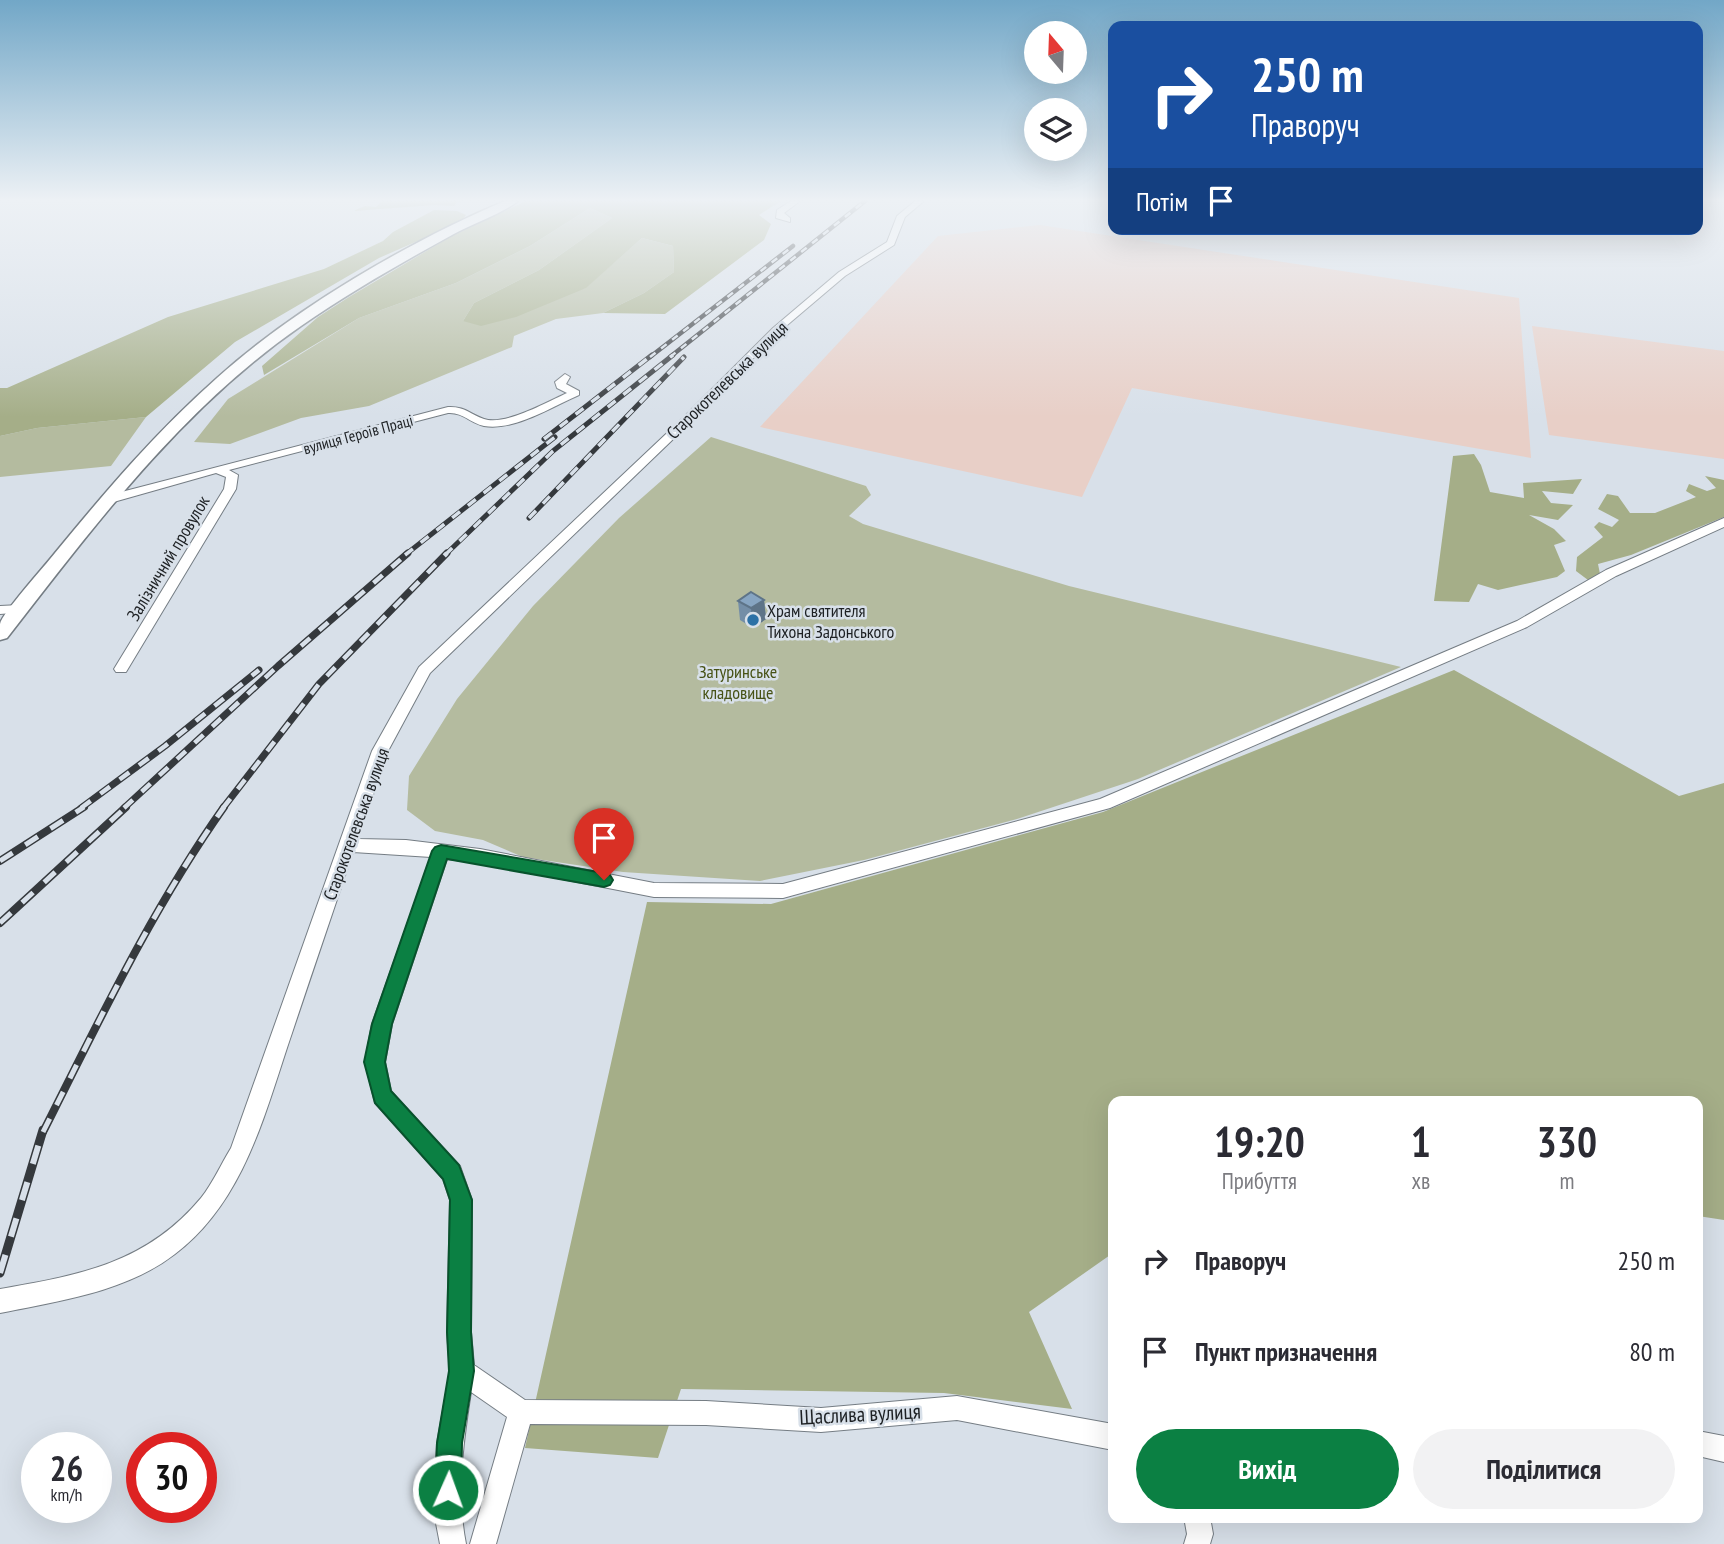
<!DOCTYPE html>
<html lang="uk">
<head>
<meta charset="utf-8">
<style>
	:root { --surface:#fff; --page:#f2f2f3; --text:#2b2b33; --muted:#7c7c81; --accent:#0b8043 }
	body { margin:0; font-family:"PT Sans Narrow",sans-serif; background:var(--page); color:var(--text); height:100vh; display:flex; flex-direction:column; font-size:26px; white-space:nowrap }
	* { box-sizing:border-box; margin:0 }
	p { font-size:23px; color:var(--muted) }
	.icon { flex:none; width:38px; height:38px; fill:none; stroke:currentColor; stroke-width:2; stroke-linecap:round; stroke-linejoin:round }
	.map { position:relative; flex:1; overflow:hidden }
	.details { position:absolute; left:1108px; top:1096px; width:595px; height:427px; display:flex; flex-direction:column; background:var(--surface); border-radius:14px; box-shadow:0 7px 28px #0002 }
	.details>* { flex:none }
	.banner { position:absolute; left:1108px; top:21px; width:595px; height:214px; border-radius:14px; box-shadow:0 7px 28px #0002; background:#1a4fa0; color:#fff; overflow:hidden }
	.needle { width:46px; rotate:341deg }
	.tools { position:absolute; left:1024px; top:21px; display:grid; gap:14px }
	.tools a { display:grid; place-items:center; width:63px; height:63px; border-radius:50%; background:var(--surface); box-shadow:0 7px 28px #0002; font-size:35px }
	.speed { position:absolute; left:21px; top:1432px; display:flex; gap:14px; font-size:35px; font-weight:700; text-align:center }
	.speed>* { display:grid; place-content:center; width:91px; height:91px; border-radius:50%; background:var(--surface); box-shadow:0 7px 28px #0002; line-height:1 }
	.speed small { font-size:18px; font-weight:400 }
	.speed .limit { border:10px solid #d22; background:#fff; color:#111 }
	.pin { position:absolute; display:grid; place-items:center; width:60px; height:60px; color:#fff; margin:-72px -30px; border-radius:50% 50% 50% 0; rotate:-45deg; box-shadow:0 0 7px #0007 }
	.pin .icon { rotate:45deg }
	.me { position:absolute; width:77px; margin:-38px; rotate:2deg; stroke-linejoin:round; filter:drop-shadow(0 0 5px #0008) }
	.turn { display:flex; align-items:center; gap:24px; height:147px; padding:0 28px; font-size:32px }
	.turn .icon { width:91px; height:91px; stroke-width:2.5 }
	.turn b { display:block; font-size:49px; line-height:60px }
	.then { display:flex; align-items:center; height:66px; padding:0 28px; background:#0003; gap:14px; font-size:26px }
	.eta { display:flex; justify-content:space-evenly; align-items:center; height:119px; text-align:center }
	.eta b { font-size:42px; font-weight:700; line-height:49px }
	.cta { display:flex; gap:14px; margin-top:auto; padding:14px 28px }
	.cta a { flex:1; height:80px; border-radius:42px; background:var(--accent); color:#fff; font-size:28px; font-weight:700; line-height:80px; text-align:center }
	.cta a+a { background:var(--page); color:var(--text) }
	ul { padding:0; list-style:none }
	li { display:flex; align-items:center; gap:21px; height:91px; padding:0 28px }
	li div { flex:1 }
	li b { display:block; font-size:26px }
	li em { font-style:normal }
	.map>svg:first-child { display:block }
</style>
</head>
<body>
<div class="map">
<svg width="1724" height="1544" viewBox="0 0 1724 1544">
	<rect width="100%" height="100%" fill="#d8e0e9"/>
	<path fill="#e8cfc7" d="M1040,225L1519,298L1531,458L1132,388L1082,497L760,427L938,236Z
		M1532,326L1724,351V459L1549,435Z"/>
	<path fill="#b4bb9f" d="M590,208L612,218L539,270L474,303L463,321L585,288L642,238L673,246L674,272L644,293L603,313L556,319L514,336L512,347L369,406L301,418L230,444L194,442L228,399L359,318L456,283L530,246Z
		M146,417L111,466L0,477V436L37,428Z
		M711,437L866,486L871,495L849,516L863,524L1069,586L1401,667L1138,779L1017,819L864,860L760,881L623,872L523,857L483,840L435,831L407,810L409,776L457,699L533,606L619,518Z"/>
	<path fill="#a5ae88" d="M382,201H464L457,202L454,206L435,205L353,211L365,206L376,207Z
		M526,201H781L759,215L771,224L764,240L665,314L603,313L644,293L674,272L673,246L642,238L586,288L516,317L481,326L463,321L474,303L539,270L612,218L590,208L530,246L456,283L359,318L264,375L262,366L318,317L349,297L450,237Z
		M434,210L457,211L466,215L461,222L379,258L235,342L146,417L37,428L0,436V388H7L168,317L324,269L383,241L393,232Z
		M1474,454L1481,465L1490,492L1524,498L1523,483L1582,479L1573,494L1542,491L1551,503L1573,505L1558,520L1529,515L1554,529L1566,541L1554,545L1565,571L1557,577L1498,590L1478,584L1469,602L1434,601L1453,456Z
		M1705,476L1724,480V517L1631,555L1598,564L1600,574L1588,580L1576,571L1577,557L1603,537L1594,527L1599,522L1612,527L1619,520L1598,509L1607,494L1618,496L1630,513H1655L1696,497L1686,491L1689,484L1707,491L1716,488Z
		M1454,670L1679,796L1724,783V1220L1698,1216V1101H1113V1253L1029,1312L1072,1409L944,1393L681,1389L658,1458L525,1448L647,902L771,904L1103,812Z"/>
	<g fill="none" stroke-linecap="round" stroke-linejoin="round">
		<g stroke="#757d84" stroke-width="2">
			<path id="minor" d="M791,201H800L784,213L790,218V222L776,218L777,210Z
				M915,201H924L905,217L894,245L845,276L779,332L692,421L430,673L388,751L358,839L406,840L480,849L654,883L783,884L1100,799L1517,621L1606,570L1724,518V527L1616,576L1527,627L1110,808L783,898L654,897L480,863L447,859L392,1024L385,1062L391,1091L460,1166L472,1200L471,1332L474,1365L525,1400L706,1401L821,1408L957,1396L1113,1424V1450L957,1420L821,1432L706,1425L530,1424L496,1544H470L507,1417L471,1392C463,1443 456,1493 466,1544H440L434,1513L437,1443L450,1371L447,1332L450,1200L443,1179L375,1103L365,1062L372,1024L431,857L353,852C333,912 312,972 292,1033C265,1112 245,1201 175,1254C126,1292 59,1301 0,1313V1289C79,1275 146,1264 201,1198C213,1183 221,1164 231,1148L372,751L419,667L684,417L773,328L839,272L887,242L897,216Z
				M565,374L570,377L566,384L579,391V395C551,407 515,431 484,426C470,423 463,412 448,413L229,470L238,475L236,489L126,672H116L114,669L224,489L226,477L216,473L110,503L106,502V496L448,407C464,406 470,414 484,419C505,426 547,402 567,393L557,388L555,382Z
				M20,605L25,606L27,609L25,612L0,614V606Z
				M1698,1431L1724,1436V1462L1698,1456Z
				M1184,1517H1210L1213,1534L1210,1544H1184L1187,1534Z"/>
		</g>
		<g stroke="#757d84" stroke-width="3">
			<path id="major" d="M505,201H518C502,214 472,224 452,235C401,263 350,292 301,326C182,408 95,525 7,638L0,640C0,635 0,629 0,624C2,613 45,566 55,553C105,492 157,431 217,378C295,308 408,242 505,201Z"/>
		</g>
		<use href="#minor" fill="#fff" fill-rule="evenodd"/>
		<use href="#major" fill="#fff" fill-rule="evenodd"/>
		<g stroke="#35393d" stroke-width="4.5">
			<path id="rail-far4" d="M650,357L793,246
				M670,357L865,201"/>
		</g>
		<g stroke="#35393d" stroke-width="5">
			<path id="rail-far3" d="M544,439L652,355
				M529,518L684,357
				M405,555L555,437
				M445,555L553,451L673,355"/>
		</g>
		<g stroke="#35393d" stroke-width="7">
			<path id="rail-far2" d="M81,808L165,746L259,670
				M124,808L278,666L408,553
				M223,808L319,684L447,553"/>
		</g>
		<g stroke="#35393d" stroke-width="8">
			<path id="rail-far1" d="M0,861L84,807
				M0,923L126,807
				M43,1132C99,1021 152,909 224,807"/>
		</g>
		<g stroke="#35393d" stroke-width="9">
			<path id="rail" d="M0,1273L43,1130"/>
		</g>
		<use href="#rail-far4" stroke="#d8e0e9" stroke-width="2.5" stroke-dasharray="7" stroke-linecap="butt"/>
		<use href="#rail-far3" stroke="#d8e0e9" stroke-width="3.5" stroke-dasharray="10" stroke-linecap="butt"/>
		<use href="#rail-far2" stroke="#d8e0e9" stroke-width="4.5" stroke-dasharray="12" stroke-linecap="butt"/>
		<use href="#rail-far1" stroke="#d8e0e9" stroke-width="5" stroke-dasharray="15" stroke-linecap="butt"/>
		<use href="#rail" stroke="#d8e0e9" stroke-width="6" stroke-dasharray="19" stroke-linecap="butt"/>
	</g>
	<path fill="#748ea7" d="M764,600L766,619L753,628L740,620L738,601Z"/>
	<path fill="#5e7488" d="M764,600L766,619L753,628L751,608Z"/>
	<path fill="#87a5c2" stroke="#5e7488" stroke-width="2" d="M751,592L764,600L751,608L738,601Z"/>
	<linearGradient id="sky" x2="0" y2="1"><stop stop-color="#72a7c7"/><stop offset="0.48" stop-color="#edf1f5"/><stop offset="1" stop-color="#edf1f5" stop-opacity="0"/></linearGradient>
	<rect width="1724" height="417" fill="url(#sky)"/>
	<path fill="#0b8043" stroke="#07532c" stroke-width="2" d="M441,845L604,873L610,875L613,880L610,885L604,887L447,859L392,1024L385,1062L391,1091L459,1165L472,1200L471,1332L474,1371L462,1443L461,1490L457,1499L448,1503L439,1499L435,1490L437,1443L449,1371L447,1332L450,1200L443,1179L375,1103L364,1062L372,1024L432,851L435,847Z"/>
	<circle fill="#2c71a6" stroke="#d8e0e9" stroke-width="2.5" cx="753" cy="620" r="7"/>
	<g text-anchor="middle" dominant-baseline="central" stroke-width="5" stroke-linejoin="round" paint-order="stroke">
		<g font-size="16" fill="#1d2023" stroke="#d8e0e9">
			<text transform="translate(358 434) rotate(-15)">вулиця Героїв Праці</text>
		</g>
		<g font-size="18" fill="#1d2023" stroke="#d8e0e9">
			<text transform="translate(727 380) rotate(-44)">Старокотелевська вулиця</text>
			<text transform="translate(168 558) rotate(-59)">Залізничний провулок</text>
			<text transform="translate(356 824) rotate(-70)">Старокотелевська вулиця</text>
		</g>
		<g font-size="18" fill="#1d2023" stroke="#d8e0e9" text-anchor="start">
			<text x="767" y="610">Храм святителя<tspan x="767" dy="21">Тихона Задонського</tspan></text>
		</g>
		<g font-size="18" fill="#475215" stroke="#d8e0e9">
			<text x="738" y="671">Затуринське<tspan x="738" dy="21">кладовище</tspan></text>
		</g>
		<g font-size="21" fill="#1d2023" stroke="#d8e0e9">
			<text transform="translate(860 1414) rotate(-3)">Щаслива вулиця</text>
		</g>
	</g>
</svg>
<div class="tools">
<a><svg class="needle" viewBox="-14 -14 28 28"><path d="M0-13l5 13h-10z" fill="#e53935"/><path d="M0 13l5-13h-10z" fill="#7c7c81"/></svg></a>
<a><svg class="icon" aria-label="layers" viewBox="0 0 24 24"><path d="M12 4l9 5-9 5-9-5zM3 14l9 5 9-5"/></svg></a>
</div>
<div class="speed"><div>26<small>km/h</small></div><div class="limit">30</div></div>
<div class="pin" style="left:604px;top:880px;background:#d93025"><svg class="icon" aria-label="arrive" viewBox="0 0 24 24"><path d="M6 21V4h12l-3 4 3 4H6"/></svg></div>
<svg class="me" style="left:448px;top:1490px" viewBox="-20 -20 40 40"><circle r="17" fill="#0b8043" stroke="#fff" stroke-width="3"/><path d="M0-11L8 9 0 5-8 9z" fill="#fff"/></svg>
<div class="banner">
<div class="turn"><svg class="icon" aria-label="right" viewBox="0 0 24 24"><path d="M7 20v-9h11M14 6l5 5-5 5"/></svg><div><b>250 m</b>Праворуч</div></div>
<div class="then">Потім<svg class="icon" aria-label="arrive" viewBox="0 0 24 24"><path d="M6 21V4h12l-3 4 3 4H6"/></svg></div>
</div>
<section class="details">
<div class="eta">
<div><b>19:20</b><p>Прибуття</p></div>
<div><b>1</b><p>хв</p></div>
<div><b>330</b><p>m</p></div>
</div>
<ul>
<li><svg class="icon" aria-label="right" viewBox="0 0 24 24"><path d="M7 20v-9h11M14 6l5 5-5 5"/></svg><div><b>Праворуч</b></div><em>250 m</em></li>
<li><svg class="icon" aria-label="arrive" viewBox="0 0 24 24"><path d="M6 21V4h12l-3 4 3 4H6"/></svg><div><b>Пункт призначення</b></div><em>80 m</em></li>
</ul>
<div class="cta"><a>Вихід</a><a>Поділитися</a></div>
</section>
</div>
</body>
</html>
